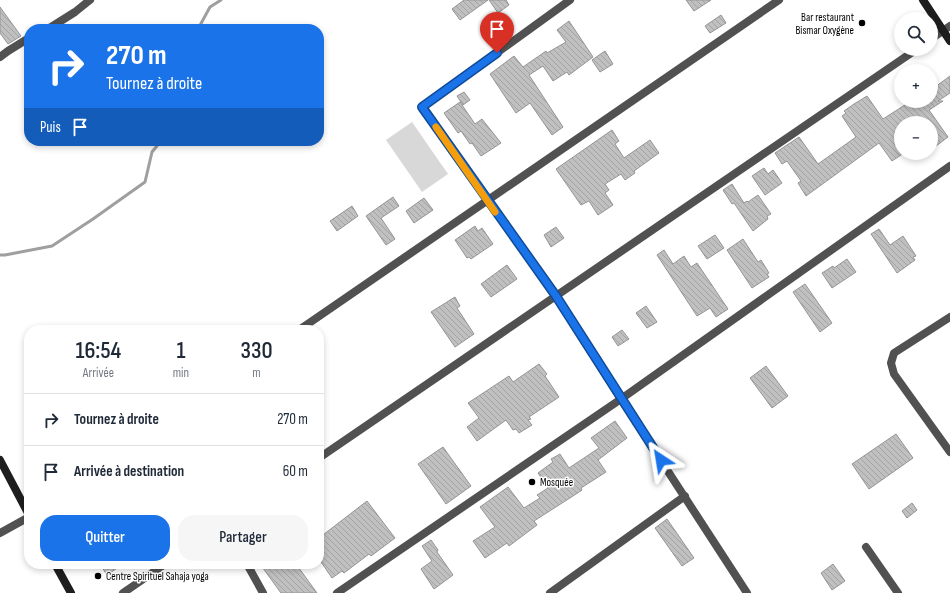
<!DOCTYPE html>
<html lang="fr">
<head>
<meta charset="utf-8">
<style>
	:root { --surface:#fff; --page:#f6f6f7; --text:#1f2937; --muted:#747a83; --line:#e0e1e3; --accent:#1a73e8 }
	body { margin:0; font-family:"Sofia Sans Condensed",sans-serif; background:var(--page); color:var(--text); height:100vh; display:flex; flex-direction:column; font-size:15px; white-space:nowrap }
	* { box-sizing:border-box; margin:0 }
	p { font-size:13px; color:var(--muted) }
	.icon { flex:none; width:22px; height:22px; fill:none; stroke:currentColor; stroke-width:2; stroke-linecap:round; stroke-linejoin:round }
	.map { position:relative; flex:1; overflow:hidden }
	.details { position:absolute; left:24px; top:325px; width:300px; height:244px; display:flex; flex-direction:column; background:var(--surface); border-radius:16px; box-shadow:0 2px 6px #0003 }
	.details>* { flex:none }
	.hud { position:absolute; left:24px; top:24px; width:300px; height:122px; border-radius:16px; box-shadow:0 2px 6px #0003; background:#1a73e8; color:#fff; overflow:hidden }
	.tools { position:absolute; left:894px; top:12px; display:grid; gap:8px }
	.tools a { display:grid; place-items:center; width:44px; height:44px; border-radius:50%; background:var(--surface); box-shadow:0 2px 6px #0003; font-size:20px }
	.pin { position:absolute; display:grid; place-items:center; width:34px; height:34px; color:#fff; margin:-41px -17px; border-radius:50% 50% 50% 0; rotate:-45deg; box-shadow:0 0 4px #0007 }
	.pin .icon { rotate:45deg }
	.me { position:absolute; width:44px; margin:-22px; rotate:327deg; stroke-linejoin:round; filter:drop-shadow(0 0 3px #0008) }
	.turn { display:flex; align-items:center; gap:14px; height:84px; padding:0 16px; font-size:18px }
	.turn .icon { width:52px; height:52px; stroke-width:2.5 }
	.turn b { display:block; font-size:28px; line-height:34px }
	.then { display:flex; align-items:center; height:38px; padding:0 16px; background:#0003; gap:8px; font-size:15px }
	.eta { display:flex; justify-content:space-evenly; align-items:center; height:68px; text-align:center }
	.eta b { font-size:24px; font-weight:600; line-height:28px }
	.action { display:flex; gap:8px; margin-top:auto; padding:8px 16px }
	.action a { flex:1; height:46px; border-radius:16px; background:var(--accent); color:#fff; font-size:16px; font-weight:600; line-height:46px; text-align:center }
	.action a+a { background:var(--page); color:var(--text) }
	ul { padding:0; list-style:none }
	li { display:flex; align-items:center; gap:12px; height:52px; padding:0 16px; border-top:1px solid var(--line) }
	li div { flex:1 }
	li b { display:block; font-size:15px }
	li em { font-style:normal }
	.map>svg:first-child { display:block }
</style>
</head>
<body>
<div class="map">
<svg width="950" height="593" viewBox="0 0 950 593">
	<defs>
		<pattern id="building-back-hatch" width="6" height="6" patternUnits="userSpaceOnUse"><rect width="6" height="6" fill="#c0c0c0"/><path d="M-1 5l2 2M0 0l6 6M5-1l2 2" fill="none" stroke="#a3a3a3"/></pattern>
	</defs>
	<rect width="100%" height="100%" fill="#fff"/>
	<path fill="#d8d8d8" d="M412,122L448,174L422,192L386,140Z"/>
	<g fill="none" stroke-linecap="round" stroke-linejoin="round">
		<path stroke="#9f9f9f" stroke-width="3" d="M198,29L210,7L221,0
			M0,255H5L52,246L93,219L145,182L152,152L161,141"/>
	</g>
	<path fill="url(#building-back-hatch)" stroke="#959595" d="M464,0H488L460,20L452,9Z
		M489,0H506L509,5L498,13Z
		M686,0H711L694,11Z
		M0,7L21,36L8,44L0,33Z
		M721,15L726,23L710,33L705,26Z
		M569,21L593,57L569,75L567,72L553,81L543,66L529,75L563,127L552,135L530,103L516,113L490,74L514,56L523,67L546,51L547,53L566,42L557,30Z
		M605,51L613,64L600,72L592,60Z
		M950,76V93L938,101H943L929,110L948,137L936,146L931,139V123H920L916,118L908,123H901V155L892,161L879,143L806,196L798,183L801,181L787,161L782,164L775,153L799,137L818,164L856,137L842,116L846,113L844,111L854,104L867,96L883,119L911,101H931V90Z
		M464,92L470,100L463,105L457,96Z
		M460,102L475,124L482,119L501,143L481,156L472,143L470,144L461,131L458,133L444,113Z
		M612,130L619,141L615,144L624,158L650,140L659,153L634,171L635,173L625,180L621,174L605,184L609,190L605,193L613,205L598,215L589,201L581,205L556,169Z
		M764,168L768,174L773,170L782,183L765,195L752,176Z
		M732,184L744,203L747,201L748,202L758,195L771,214L767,216L768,219L753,231L734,203L732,204L723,190Z
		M393,197L399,206L381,218L395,239L386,245L366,216Z
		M424,198L433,210L414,223L406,211Z
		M352,206L358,216L337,231L330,221Z
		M475,226L478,231L482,228L493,244L471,259L469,257L467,258L455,240Z
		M556,227L564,238L551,247L544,235Z
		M879,229L890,245L903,236L916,256L913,257L915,260L897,273L871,234Z
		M715,235L724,248L707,259L698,246Z
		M743,239L758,262L761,260L769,273L767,274L769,277L752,288L727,250Z
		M664,250L673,264L684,256L691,267L697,263L728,309L716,317L710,308L697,316L657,255Z
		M847,259L856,272L832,288L822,273L833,266L834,268Z
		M507,265L517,279L491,297L481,284Z
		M805,284L832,323L820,332L793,292Z
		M455,297L460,306L457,308L474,334L455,347L431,312Z
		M646,306L657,322L647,328L636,313Z
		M622,330L629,339L618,346L612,337Z
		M539,364L547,374L545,376L559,397L529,417L531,419L528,420L532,425L519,433L516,429L513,430L506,420L477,441L467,427L479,418L468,403L509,376L513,382Z
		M766,366L788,396L772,408L750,378Z
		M615,421L627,438L598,460L606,472L581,488L582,490L573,496L534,521L537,525L509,546L507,543L485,558L473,541L495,527L480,507L508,487L524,508L540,498L537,495L548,488L538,473L553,462L551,459L560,454L569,468L599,448L591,438Z
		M896,434L913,458L869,489L852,464Z
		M443,447L471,486L446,504L418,464Z
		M367,501L395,538L371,556L369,554L344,573L342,571L332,578L319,559V538Z
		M912,503L917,510L907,518L902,511Z
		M667,519L694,558L682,566L655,528Z
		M431,540L438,550L437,552L453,575L434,589L421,569L432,561L422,546Z
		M100,564H123L107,575Z
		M260,564H296L317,593H281Z
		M833,564L845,581L832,590L821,573Z"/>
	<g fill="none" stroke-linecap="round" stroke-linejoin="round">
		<path stroke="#515151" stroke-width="8" d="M48,29L75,12L90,0
			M931,39L950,26
			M0,57L8,51L29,38
			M950,317L894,353L891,363L894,374L950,452
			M299,330L779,0
			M319,458L917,49
			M0,533L29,517
			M866,547L898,593
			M247,564L263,593
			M123,593L165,564
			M337,593L621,399L556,296L422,107L570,0
			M550,593L685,496
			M747,593L621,399L950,166"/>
		<path stroke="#1e1e1e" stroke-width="8" d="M923,0L950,41
			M0,460L29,515
			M55,564L71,593"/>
	</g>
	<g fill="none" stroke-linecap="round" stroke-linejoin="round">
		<g stroke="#114b97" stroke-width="10">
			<path id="route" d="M497,53L422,107L556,296L661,460"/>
		</g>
		<use href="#route" stroke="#1a73e8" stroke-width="7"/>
		<path stroke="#f59e0b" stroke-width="7" d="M436,127L495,212"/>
	</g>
	<g fill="#000" stroke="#fff" stroke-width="1.5">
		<circle cx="862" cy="23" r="4"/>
		<circle cx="532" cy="482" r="4"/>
		<circle cx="98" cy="576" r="4"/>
	</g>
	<g text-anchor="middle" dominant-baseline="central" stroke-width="3" stroke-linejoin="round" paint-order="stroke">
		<g font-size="11" fill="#000" stroke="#fff" text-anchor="start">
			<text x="854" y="17" text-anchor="end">Bar restaurant<tspan x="854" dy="13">Bismar Oxygène</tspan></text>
			<text x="540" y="482">Mosquée</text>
			<text x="106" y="576">Centre Spirituel Sahaja yoga</text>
		</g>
	</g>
</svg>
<div class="tools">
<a><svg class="icon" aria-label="search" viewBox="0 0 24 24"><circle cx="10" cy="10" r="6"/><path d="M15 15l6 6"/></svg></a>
<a>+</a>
<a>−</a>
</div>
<div class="pin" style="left:497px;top:53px;background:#d93025"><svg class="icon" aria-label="arrive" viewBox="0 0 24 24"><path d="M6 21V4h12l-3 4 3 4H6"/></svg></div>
<svg class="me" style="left:661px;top:460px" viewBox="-20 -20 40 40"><path d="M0-17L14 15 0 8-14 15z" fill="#1a73e8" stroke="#fff" stroke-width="4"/></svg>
<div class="hud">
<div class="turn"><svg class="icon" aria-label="right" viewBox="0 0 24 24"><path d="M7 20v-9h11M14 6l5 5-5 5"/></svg><div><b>270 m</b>Tournez à droite</div></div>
<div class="then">Puis<svg class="icon" aria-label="arrive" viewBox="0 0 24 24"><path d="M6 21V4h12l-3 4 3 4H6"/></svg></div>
</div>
<section class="details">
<div class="eta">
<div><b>16:54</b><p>Arrivée</p></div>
<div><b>1</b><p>min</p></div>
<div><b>330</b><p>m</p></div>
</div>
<ul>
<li><svg class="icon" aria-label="right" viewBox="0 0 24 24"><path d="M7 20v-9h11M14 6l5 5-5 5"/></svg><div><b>Tournez à droite</b></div><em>270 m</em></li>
<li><svg class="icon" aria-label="arrive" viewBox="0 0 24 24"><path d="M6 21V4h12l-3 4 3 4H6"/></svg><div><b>Arrivée à destination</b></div><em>60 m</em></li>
</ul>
<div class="action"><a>Quitter</a><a>Partager</a></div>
</section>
</div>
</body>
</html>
